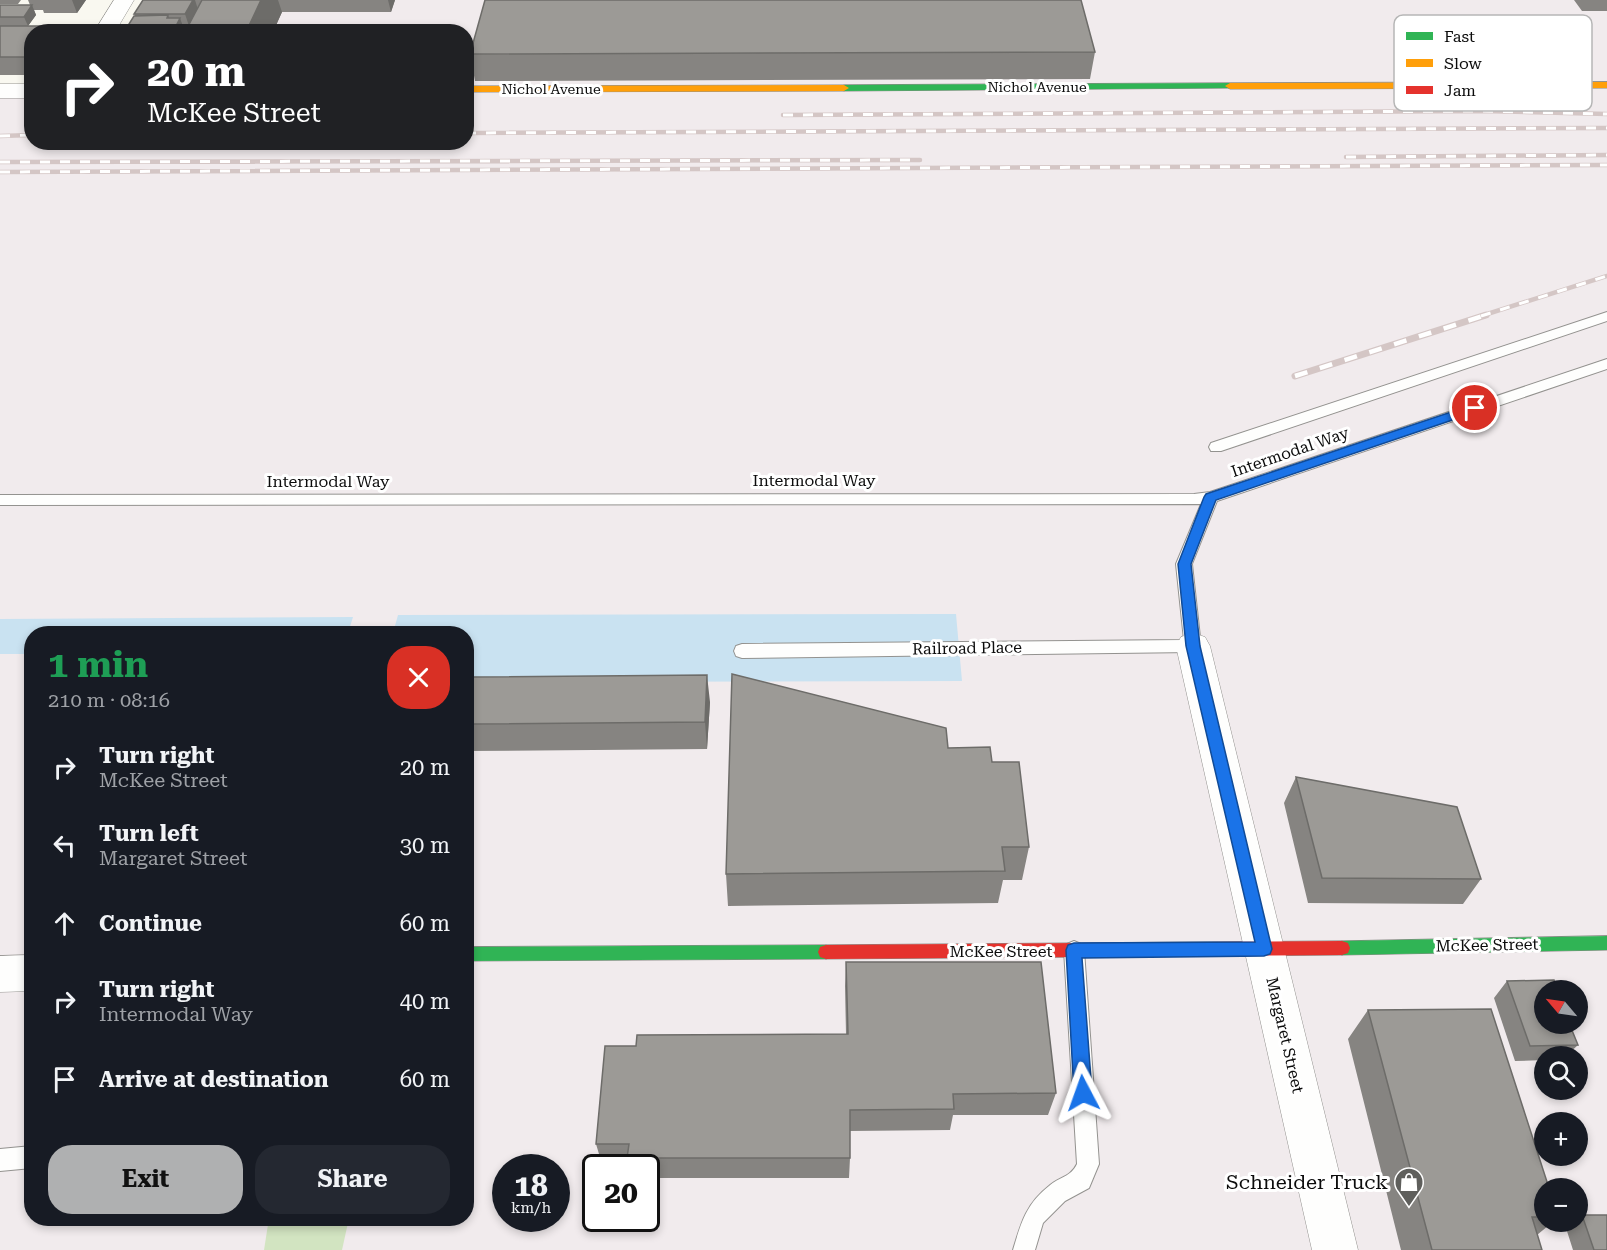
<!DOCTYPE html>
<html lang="en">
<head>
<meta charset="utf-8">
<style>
	:root { --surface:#171b24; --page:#242831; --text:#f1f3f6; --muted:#9ea1a6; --accent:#afb0b1 }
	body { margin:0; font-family:"Roboto Serif",serif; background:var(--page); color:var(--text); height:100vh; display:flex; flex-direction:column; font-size:22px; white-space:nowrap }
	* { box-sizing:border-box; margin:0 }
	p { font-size:20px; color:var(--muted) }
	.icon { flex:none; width:33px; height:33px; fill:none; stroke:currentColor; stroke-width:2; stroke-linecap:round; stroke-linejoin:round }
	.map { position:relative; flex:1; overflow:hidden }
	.details { position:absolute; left:24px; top:626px; width:450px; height:600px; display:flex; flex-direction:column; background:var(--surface); border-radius:24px; box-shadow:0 3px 9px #0003 }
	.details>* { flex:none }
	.hud { position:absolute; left:24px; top:24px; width:450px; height:126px; border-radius:24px; box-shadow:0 3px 9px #0003; background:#202124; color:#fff; overflow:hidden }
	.needle { width:39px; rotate:299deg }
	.fabs { position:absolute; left:1534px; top:980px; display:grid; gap:12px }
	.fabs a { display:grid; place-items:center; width:54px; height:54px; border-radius:50%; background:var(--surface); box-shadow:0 3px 9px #0003; font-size:30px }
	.speed { position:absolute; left:492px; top:1154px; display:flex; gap:12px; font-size:30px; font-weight:700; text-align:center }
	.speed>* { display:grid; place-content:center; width:78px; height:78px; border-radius:50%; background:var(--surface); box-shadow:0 3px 9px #0003; line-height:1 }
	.speed small { font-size:15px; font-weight:400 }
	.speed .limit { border:3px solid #111; border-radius:9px; background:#fff; color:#111 }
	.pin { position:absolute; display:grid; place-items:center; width:51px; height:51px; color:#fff; margin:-26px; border:3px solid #fff; border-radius:50%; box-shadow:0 2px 6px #0007 }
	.me { position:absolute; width:66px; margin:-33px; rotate:356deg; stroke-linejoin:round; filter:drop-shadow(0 0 4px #0008) }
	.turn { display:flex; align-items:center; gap:21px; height:126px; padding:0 24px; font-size:27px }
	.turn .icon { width:78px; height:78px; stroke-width:2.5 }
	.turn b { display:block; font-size:42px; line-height:51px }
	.round { display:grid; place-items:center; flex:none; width:63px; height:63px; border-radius:24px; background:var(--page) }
	.overview { display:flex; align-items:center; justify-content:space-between; height:102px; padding:0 24px }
	h1 { font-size:36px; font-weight:700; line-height:45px; color:#1e9e55 }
	.button { display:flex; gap:12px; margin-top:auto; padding:12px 24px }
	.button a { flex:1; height:69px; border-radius:24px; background:var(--accent); color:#111; font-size:24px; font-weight:700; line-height:69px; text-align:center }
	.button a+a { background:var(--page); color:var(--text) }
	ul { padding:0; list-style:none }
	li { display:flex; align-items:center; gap:18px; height:78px; padding:0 24px }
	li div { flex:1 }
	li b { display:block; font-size:22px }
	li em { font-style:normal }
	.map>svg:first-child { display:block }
</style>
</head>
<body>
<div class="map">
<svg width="1607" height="1250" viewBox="0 0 1607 1250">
	<rect width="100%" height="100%" fill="#f9f8f0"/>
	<path fill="#f1ebed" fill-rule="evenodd" d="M230,0H1607V1250H0V91H31L32,142H466V32L214,31ZM32,633H466V1218H32ZM1545,990H1578V1023H1545ZM1545,1056H1578V1089H1545ZM1545,1122H1578V1155H1545ZM506,1167H556V1218H506ZM596,1167H646V1218H596ZM1545,1188H1578V1221H1545Z"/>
	<path fill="#d2e4c1" d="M269,1218H349L342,1250H264Z"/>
	<path fill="#c9e2f1" d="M956,614L962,681L467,682L466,633H393L398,615Z
		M353,617L348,633H32L31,654H0V619Z"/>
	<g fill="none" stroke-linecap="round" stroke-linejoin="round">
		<g stroke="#93928f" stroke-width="2">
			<path id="lane" d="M1607,312V321L1221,451H1211L1209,447L1211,443Z
				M1607,359V369L1217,501L1192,564L1201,646L1199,651L1193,652L742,658L736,656L734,651L736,646L742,644L1184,640L1176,564L1201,504L0,505V495L1194,494L1210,492Z
				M1074,941L1081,944L1084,950L1099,1164L1089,1188L1065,1201L1043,1223L1035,1250H1013C1021,1223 1026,1204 1049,1186C1059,1177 1071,1177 1077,1164L1064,950L1067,944Z
				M32,1146V1168L0,1171V1149Z"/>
		</g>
		<g stroke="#93928f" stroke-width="1">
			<path id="street" d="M114,0H134L115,32H94Z
				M0,84H32V98H0Z
				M1193,633L1205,637L1210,646L1358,1250H1312L1176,646L1181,637Z
				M32,955V991L0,992V956Z"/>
		</g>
		<g stroke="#898985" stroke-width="1">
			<path id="fast" d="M1230,83L1235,86L1233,88L844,91L839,88L844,85Z
				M1607,936V950L1342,955L1336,953L1334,948L1336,943L1342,941Z
				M826,945L832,947L834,952L832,957L826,959L466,961V947Z"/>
		</g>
		<g stroke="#898985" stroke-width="1">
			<path id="slow" d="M1607,82V88L1230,89L1225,86L1230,83Z
				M466,86L844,85L849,88L844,91L466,92Z"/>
		</g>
		<g stroke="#898985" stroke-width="1">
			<path id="jam" d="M1342,941L1348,943L1350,948L1348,953L1342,955L826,959L820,957L818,952L820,947L826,945Z"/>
		</g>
		<use href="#lane" fill="#fefefd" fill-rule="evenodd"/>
		<use href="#street" fill="#fefefd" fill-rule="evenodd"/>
		<use href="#fast" fill="#30b455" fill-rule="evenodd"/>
		<use href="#slow" fill="#ff9f0a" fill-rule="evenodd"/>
		<use href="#jam" fill="#e5322d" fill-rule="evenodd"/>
		<g stroke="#d4c6c5" stroke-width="4.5">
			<path id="rail-far1" d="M783,115L1482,111L1607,114
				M466,133L1607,128
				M0,136L32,135
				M1346,157L1607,155
				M0,162L920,160
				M0,172L1607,165
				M1481,316L1607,276"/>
		</g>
		<g stroke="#d4c6c5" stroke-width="7">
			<path id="rail" d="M1295,376L1486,315"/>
		</g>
		<use href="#rail-far1" stroke="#fff" stroke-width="3" stroke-dasharray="10" stroke-linecap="butt"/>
		<use href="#rail" stroke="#fff" stroke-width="4.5" stroke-dasharray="13" stroke-linecap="butt"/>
	</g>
	<path fill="#868481" d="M0,0H21L18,4H0Z
		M28,0H86L77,13H44L43,10H34L36,15L28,26L32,32V75H0V5H30Z
		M143,0H395L391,12H282L273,32H124L135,16L134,14Z
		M1574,0H1607V11H1582Z
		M1095,52L1090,79L475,81L470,54Z
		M467,677L710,702L707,749L466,751Z
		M948,748L992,762L1029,847L1022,880H1003L998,903L728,906L726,874Z
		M1296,777L1481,879L1463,904L1308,903L1284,803Z
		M846,962L1056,1093L1048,1115H953L950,1130L850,1131V1158L849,1178H646V1167H630L629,1164H602L596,1144L636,1046L846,1034L845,986Z
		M1507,981L1578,1045L1566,1056H1545V1060L1515,1061L1494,998Z
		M1368,1010L1545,1188V1221H1554L1537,1235L1542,1250H1401L1348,1039Z
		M1582,1215L1607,1250H1573L1566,1228L1574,1221H1578V1218Z"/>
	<path fill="#6d6c69" d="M72,0H86L77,13Z
		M193,0H195L200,16L191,32L185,14Z
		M261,0H278L282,12L273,32H246Z
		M388,0H395L391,12Z
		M32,5L36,15L28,26L24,17Z
		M168,15L174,31L180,18L185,32H171L167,18Z
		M47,26L49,32H43Z
		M32,48V70L26,57Z
		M707,675L710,702L707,749L705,722Z"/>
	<path fill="#9c9a96" stroke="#6d6c69" stroke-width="1.5" d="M143,0H193L185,14H134Z
		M202,0H261L246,32H185Z
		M485,0H1081L1095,52L470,54Z
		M0,5H32L24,17H0Z
		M168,15L167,18H180L173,32H124L134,16Z
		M0,26H47L43,32H32V48L26,57H0Z
		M732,674L946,728L948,748L990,747L992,762H1019L1029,847H1002L1005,871L726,874Z
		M707,675L705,722L466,724L467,677Z
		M1296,777L1457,807L1481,879L1322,878Z
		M846,962H1041L1056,1093L953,1094L954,1109L850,1110V1158H627L629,1144H596L605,1046H636L637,1035L848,1034Z
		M1554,980L1557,990H1545V1023H1569L1578,1045L1530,1046L1507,981Z
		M1491,1009L1549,1188H1545V1217H1532L1542,1250H1432L1368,1010Z
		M1582,1215H1607V1250H1594Z"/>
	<path fill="#1a73e8" stroke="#114b97" stroke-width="1.5" d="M1475,404L1481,408L1479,411L1216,500L1191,564L1200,646L1272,949L1270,954L1264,956L1082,958L1092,1093L1089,1099L1083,1101L1077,1099L1074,1093L1066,950L1068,945L1074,943L1255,942L1186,646L1178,564L1204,497L1206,494Z"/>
	<defs>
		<g id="shop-pin" transform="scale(1.5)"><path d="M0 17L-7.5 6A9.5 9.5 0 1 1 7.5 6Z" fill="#5f5f5c" stroke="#fff"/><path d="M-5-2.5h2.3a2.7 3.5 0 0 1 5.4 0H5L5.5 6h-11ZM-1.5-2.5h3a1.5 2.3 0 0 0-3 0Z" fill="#fff"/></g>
	</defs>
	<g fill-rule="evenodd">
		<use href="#shop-pin" x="1409" y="1182"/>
	</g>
	<g text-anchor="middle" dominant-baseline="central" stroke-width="6" stroke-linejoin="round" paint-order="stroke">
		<g font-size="14" fill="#0c0c0c" stroke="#fff">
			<text x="1037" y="87">Nichol Avenue</text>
			<text x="551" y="89">Nichol Avenue</text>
		</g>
		<g font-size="16" fill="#0c0c0c" stroke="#fff">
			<text transform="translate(1290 452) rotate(-19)">Intermodal Way</text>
			<text x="814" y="480">Intermodal Way</text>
			<text x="328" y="481">Intermodal Way</text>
			<text transform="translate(967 648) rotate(-1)">Railroad Place</text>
			<text transform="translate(1487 945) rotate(-1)">McKee Street</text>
			<text x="1001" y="951">McKee Street</text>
			<text transform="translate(1285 1035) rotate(77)">Margaret Street</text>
		</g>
		<g font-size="20" fill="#0c0c0c" stroke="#fff" text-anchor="end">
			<text x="1388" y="1182">Schneider Truck</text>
		</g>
	</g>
	<rect x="1394" y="15" width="198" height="96" rx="9" fill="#fff" stroke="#b6b6b6" stroke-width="1.5"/>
	<rect x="1406" y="32" width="27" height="8" fill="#30b455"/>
	<rect x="1406" y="59" width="27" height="8" fill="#ff9f0a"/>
	<rect x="1406" y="86" width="27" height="8" fill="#e5322d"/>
	<g font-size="16" fill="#0c0c0c">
		<text x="1444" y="42">Fast</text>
		<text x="1444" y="69">Slow</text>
		<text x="1444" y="96">Jam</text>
	</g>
</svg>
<div class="fabs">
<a><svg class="needle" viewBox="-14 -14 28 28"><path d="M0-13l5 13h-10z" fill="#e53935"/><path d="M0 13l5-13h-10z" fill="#9ea1a6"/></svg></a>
<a><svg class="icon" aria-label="search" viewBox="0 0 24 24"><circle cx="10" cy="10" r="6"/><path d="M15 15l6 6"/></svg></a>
<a>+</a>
<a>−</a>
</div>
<div class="speed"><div>18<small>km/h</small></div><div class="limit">20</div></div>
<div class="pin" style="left:1475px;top:408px;background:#d93025"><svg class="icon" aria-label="arrive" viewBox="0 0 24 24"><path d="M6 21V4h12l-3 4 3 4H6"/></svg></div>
<svg class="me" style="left:1083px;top:1093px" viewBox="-20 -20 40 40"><path d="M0-17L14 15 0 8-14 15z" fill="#1a73e8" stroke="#fff" stroke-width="4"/></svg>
<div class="hud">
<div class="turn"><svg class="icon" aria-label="right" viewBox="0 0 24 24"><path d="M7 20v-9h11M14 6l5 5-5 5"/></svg><div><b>20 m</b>McKee Street</div></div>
</div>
<section class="details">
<div class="overview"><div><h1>1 min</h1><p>210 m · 08:16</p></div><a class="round" style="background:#d93025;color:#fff"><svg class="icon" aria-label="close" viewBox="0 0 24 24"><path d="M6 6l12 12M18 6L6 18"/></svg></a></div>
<ul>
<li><svg class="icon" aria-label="right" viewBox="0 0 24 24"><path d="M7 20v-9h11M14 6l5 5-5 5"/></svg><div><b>Turn right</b><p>McKee Street</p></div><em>20 m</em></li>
<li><svg class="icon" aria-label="left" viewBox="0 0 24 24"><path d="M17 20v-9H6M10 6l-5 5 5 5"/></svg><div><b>Turn left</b><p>Margaret Street</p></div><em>30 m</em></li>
<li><svg class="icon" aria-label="ahead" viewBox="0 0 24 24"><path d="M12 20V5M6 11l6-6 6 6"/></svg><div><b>Continue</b></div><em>60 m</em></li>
<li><svg class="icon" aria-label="right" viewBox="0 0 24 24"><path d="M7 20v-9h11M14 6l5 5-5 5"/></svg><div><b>Turn right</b><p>Intermodal Way</p></div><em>40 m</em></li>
<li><svg class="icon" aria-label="arrive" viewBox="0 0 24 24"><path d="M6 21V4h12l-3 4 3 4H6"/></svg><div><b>Arrive at destination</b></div><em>60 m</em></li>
</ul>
<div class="button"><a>Exit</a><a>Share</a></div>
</section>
</div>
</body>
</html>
